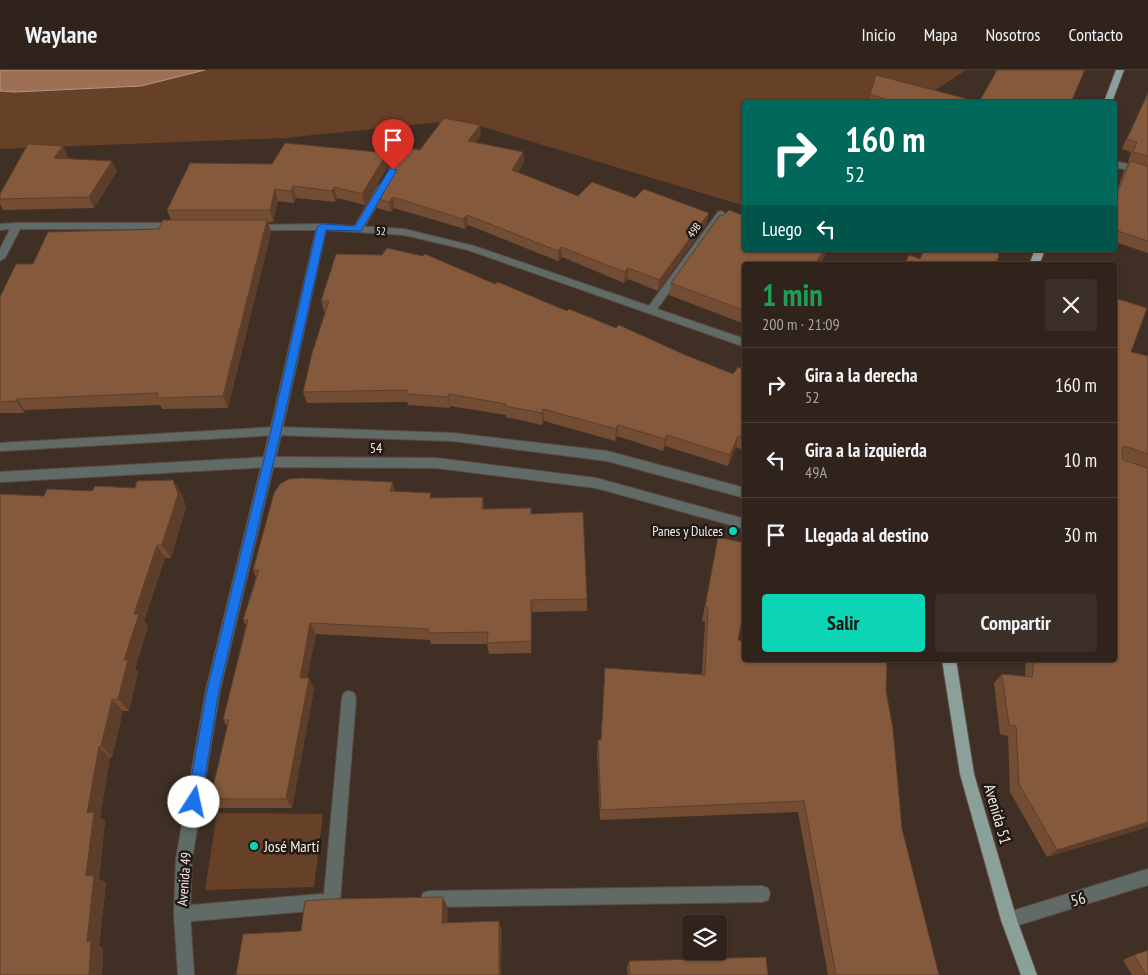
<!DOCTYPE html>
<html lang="es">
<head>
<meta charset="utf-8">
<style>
	:root { --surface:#30231c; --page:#3c2f29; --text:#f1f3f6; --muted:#a8a4a3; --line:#4b403b; --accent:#0cd5b5 }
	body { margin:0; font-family:"PT Sans Narrow",sans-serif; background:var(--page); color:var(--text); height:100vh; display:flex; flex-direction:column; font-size:19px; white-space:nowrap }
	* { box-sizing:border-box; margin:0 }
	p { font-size:16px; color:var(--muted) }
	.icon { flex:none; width:28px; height:28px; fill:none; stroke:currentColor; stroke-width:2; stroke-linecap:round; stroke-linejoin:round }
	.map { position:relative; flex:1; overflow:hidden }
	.panel { position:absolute; left:742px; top:192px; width:375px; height:400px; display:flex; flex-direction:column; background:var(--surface); border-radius:5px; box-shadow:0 1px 4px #0004,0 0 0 1px var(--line) }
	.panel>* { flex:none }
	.hud { position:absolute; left:742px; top:30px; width:375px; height:152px; border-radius:5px; box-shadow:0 1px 4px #0004,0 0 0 1px var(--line); background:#00695c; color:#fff; overflow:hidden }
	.buttons { position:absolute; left:682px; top:845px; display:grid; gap:10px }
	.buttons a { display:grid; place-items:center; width:45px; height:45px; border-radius:5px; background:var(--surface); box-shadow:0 1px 4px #0004,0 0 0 1px var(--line); font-size:25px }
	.pin { position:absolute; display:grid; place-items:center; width:42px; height:42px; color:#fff; margin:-51px -21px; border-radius:50% 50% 50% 0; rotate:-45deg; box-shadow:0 0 5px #0007 }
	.pin .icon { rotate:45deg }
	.me { position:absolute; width:55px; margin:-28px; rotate:10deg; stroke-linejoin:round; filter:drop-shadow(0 0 4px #0008) }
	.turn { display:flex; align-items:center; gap:18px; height:105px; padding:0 20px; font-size:22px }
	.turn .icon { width:65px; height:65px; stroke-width:2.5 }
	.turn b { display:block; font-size:35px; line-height:42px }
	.then { display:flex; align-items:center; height:48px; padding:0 20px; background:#0003; gap:10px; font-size:19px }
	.round { display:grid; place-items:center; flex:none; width:52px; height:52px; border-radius:5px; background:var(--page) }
	.overview { display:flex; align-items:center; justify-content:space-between; height:85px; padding:0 20px }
	h1 { font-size:30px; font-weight:800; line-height:38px; color:#1e9e55 }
	.action { display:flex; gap:10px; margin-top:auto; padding:10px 20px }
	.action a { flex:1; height:58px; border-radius:5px; background:var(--accent); color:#111; font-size:20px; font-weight:800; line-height:58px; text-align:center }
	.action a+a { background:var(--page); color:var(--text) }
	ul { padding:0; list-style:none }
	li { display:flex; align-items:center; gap:15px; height:75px; padding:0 20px; border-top:1px solid var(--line) }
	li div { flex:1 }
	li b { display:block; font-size:19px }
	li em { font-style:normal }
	header { display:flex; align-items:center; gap:30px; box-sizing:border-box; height:70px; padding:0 25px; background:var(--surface); border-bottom:1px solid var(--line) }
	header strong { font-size:24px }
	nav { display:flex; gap:28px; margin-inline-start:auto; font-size:18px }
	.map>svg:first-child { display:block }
</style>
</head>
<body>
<header>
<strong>Waylane</strong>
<nav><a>Inicio</a><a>Mapa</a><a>Nosotros</a><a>Contacto</a></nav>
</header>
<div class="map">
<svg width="1148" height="905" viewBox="0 0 1148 905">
	<rect width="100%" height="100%" fill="#402f25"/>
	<path fill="#664027" d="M205,0H966L917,32H745V136L460,50L285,68L0,79V21L15,22L141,16Z
		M217,743L323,744L314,817L205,820Z"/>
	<path fill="#9d7053" stroke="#b8957f" d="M0,0H205L141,16L15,22L0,21Z"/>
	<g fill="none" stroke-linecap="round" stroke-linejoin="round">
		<g stroke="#5d4d44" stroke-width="2">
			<path id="service" d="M410,67L414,70L399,99L397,101H391L389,99L406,70Z
				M383,113L388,116L363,159L361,161H355L353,159L378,116Z
				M349,621L354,623L356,628L340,831L338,837L332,839L327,837L321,840L182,852L176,850L174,844L176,838L182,836L321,824L324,825L342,628L344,623Z
				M762,816L768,818L770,824L768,830L762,832L429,837L423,835L421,829L423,823L429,821Z"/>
		</g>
		<g stroke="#5d4d44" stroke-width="2">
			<path id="minor" d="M1115,91L1148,99V105L1115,97Z
				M721,141L726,144L657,239L745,269V277L468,180L404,165L326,160L282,361L220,620L192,789L190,844L194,905H178L174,844L176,789L206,620L270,361L316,160H252L247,157L249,155L322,154L404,159L474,176L649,236L718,142Z
				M17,153H175L180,156L175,159H20L5,188L0,191V179L10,159L0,160V154Z
				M1148,799V815L1009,858L1003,856L1001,850L1003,844L1009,842Z"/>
		</g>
		<g stroke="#5d4d44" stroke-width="2">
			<path id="tertiary" d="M276,357L453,363L607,381L745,418V428L607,391L453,371L276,365L0,381V373Z
				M269,387L436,388L596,408L745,449V459L596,418L436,398L269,397L0,412V402Z"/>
		</g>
		<g stroke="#5d4d44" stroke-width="2">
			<path id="primary" d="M1116,0H1124L1112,32H1104Z
				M1035,180H1045L1039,195H1029Z
				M942,590H956L974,704L1017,850L1037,905H1021L1001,850L960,704Z"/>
		</g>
		<use href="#service" fill="#606a67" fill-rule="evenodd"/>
		<use href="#minor" fill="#606a67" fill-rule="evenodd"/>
		<use href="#tertiary" fill="#606a67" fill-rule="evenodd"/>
		<use href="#primary" fill="#8ba09a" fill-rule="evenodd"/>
	</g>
	<path fill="#724d34" d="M876,5L979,32H868Z
		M1148,22V183L1115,172V126L1124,101L1129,92H1128L1131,82L1122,79Z
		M481,65L475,72L523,82L524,92L518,102L578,126L635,128L707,153L658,221L628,209L624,213L562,187L558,191L468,155L465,159L394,138L391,142L377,138L375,128L402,86L420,80Z
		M63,76L68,87L67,89L117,101L94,138L3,140L0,134V124Z
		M272,94H389L365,135L337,128L335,132L296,128L294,133L278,131L273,152H268L271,162L228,338L162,339L160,335L25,340L24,343H0V227L159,159L171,150L167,140Z
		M729,140L745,146V180H826L824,187L821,192L830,195H745V252L744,251L742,253L669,225L671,213L720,145L723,146Z
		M495,214L567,241L616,258L733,304L745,300V381L736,377L728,396L665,376L663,381L617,366L615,371L544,351L542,355L506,347V345L450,336V338L408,335L407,332L307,333L303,322L325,243L321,231Z
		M1115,228L1131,282L1148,286V757L1047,787L1010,722L1008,666L1000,664L994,613L1002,604L1025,606L1026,590H1115Z
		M92,421L181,423L186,437L171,488H165L144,551L148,556L135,599L138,602L129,641H123L112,687H110L100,747L105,751L99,809L106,813L99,876L103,878L102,905L44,426Z
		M395,421L432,428L483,427L484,439L532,444L587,529V541L532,542L531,583L489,584L487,574H431L430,570L316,564L307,608L314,619L292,738H218L210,729L227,656L223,650L246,555L243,550L256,507L253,500Z
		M718,467L738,570L886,621L902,759L939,905H828L798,742L600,750L597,681L598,670H601L702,604L705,552L702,551Z
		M1134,885L1148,905H1132L1123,890Z
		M629,891L768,905H628L627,898Z"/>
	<path fill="#5d3e2a" d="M480,55L481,65L469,81L468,71Z
		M63,76L68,87L59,98L54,88Z
		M523,82L524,92L513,111L512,100Z
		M387,83L389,94L365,135L362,124Z
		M112,91L117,101L94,138L89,127Z
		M293,116L296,128L294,133L291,121Z
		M334,117L337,128L335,132L332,121Z
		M275,119L278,131L273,152L270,140Z
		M393,127L394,138L391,142L389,132Z
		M709,143L707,153L658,221L659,210Z
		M467,145L468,155L465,159L463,149Z
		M267,150L271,162L228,338L223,326Z
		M561,177L562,187L558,191V181Z
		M824,180H826L824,187L819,195L817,191Z
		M628,198V209L624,213L625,202Z
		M745,240L744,251L742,253L745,241Z
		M449,324L450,336V338L448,327Z
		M17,329L25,340L24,343L16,331Z
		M543,339L544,351L542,355V343Z
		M618,355L617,366L615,371L616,359Z
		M667,365L665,376L663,381L665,369Z
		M738,366L736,377L728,396L730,385Z
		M173,410L181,423L186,437L171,488L162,475Z
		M393,412L396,424L390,421Z
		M483,427L484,440L482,439Z
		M157,475L165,488L144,551L148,556L135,599L138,602L129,641L118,629L124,590L134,544Z
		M531,530L532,542L531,583Z
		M310,553L316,564L305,619L300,608Z
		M309,608L314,619L292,738L286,729Z
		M112,630L123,641L112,687L101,676Z
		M99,677L110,687L100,747L105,751L99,809L106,813L99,876L103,878L102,905H89L87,872V743Z
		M1148,752V757L1047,787L1057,780Z
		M443,827L448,838L447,863L442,853Z
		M499,851L502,861L501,905H499Z"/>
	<path fill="#85593c" stroke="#5d3e2a" d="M997,0H1085L1071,32H979Z
		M876,5L979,32H894L870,24Z
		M1148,23V86L1133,82L1137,72L1127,69Z
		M444,48L480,55L468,71L523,82L512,100L578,126L592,112L635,128L644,119L709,143L659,210L628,198L625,202L561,177L558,181L467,145L463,149L393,127L389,132L375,128L400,85L402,86L409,78L420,80Z
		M285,73L387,83L362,124L334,117L332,121L293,116L291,121L275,119L270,140H167L190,93L272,94Z
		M28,74L63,76L54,88L112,91L89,127L0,129V124Z
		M1130,91L1148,96V171L1115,160V126H1116Z
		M729,140L745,146V180H824L817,191L830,195H745V241L671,213L720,145L723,146Z
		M163,150H267L223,326L157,328L158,323L17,329L16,331L0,332V227L16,194H33L48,162L159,159Z
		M387,178L423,186L425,184L495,214L498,212L567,241L569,239L616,258L619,255L683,284L733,304L738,297L745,300V368L738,366L730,385L667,365L665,369L618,355L616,359L543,339L542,343L505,336L506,334L449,324L448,327L406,324L407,320L303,322L312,283L329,231H321L336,184L382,185Z
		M924,180H1000L998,185L999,186L995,195H904L909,185L920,189Z
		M1115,228L1147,238L1131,282L1148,286V384L1124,376L1122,378L1123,390L1148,398V752L1057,780L1019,714L1016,656L1009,655L1002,604L1032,607L1034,590H1115Z
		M302,408L393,412L390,421L431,423L430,428L483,427L482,439L531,438V444L583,442L587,529L531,530V571L487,573L488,562L428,563L429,559L310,553L300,608H309L286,729H210L229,650H223L248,550H243L259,500H253L274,423L280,414L289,409Z
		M173,410L178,424L162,475H157L134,544H139L124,590H128L118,629L112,630L101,676L99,677L87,743L94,742L86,806L94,805L87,872L91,871L89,905H0V424L44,426L47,419L92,421L95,416L135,418L137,411Z
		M718,467L745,473V532L738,570L745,571V590H887L886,621L893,659L902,759L939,905H836L804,731L601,740L598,670H601L605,598L705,605L708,538L705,537Z
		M443,827L442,853L499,851V905H236L243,864L301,861L305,831L330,829Z
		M1148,880V905H1146L1134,885Z
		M766,887L768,905H630L629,891Z"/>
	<path fill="#1a73e8" stroke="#114b97" d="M390,98L397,100L361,161L326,160L281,361L219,620L201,732L199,737L194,739L189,737L187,732L207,620L271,361L317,157L322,154L355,156Z"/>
	<g fill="#0cd5b5" stroke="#211914" stroke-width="2">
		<circle cx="733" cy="461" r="5"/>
		<circle cx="254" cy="776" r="5"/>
	</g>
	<g text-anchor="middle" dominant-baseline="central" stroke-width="5" stroke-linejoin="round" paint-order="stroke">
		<g font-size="11" fill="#f7ece5" stroke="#211914">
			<text transform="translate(694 160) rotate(-54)">49B</text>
			<text transform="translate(381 161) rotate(3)">52</text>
		</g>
		<g font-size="14" fill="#f7ece5" stroke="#211914">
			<text x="376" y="378">54</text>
			<text transform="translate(184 809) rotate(-86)">Avenida 49</text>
		</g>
		<g font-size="14" fill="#f7ece5" stroke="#211914" text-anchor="end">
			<text x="723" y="461">Panes y Dulces</text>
		</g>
		<g font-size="16" fill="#f7ece5" stroke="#211914">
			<text transform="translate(998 744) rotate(74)">Avenida 51</text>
			<text transform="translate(1078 829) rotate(-17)">56</text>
		</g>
		<g font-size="16" fill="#f7ece5" stroke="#211914" text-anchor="start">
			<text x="264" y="776">José Martí</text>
		</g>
	</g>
</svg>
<div class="buttons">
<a><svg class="icon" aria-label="layers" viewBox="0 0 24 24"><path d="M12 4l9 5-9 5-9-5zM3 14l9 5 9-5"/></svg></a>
</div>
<div class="pin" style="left:393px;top:100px;background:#d93025"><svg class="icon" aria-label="arrive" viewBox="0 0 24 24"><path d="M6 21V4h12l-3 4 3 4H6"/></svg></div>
<svg class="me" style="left:194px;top:732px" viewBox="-20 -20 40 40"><circle r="19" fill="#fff"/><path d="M0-13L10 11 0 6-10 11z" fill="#1a73e8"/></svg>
<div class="hud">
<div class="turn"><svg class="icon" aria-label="right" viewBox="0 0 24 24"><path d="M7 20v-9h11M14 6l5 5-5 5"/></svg><div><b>160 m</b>52</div></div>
<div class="then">Luego<svg class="icon" aria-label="left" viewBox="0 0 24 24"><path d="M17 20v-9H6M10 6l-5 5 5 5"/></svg></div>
</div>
<section class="panel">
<div class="overview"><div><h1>1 min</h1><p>200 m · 21:09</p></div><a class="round"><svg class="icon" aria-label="close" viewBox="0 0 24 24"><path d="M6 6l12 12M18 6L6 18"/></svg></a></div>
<ul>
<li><svg class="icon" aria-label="right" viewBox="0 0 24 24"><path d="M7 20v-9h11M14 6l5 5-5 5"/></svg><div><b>Gira a la derecha</b><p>52</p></div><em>160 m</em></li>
<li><svg class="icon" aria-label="left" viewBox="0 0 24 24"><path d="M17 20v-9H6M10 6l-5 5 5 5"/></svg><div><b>Gira a la izquierda</b><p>49A</p></div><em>10 m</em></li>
<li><svg class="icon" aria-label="arrive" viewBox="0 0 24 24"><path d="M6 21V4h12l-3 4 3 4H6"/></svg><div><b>Llegada al destino</b></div><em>30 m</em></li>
</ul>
<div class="action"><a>Salir</a><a>Compartir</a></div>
</section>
</div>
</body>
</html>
